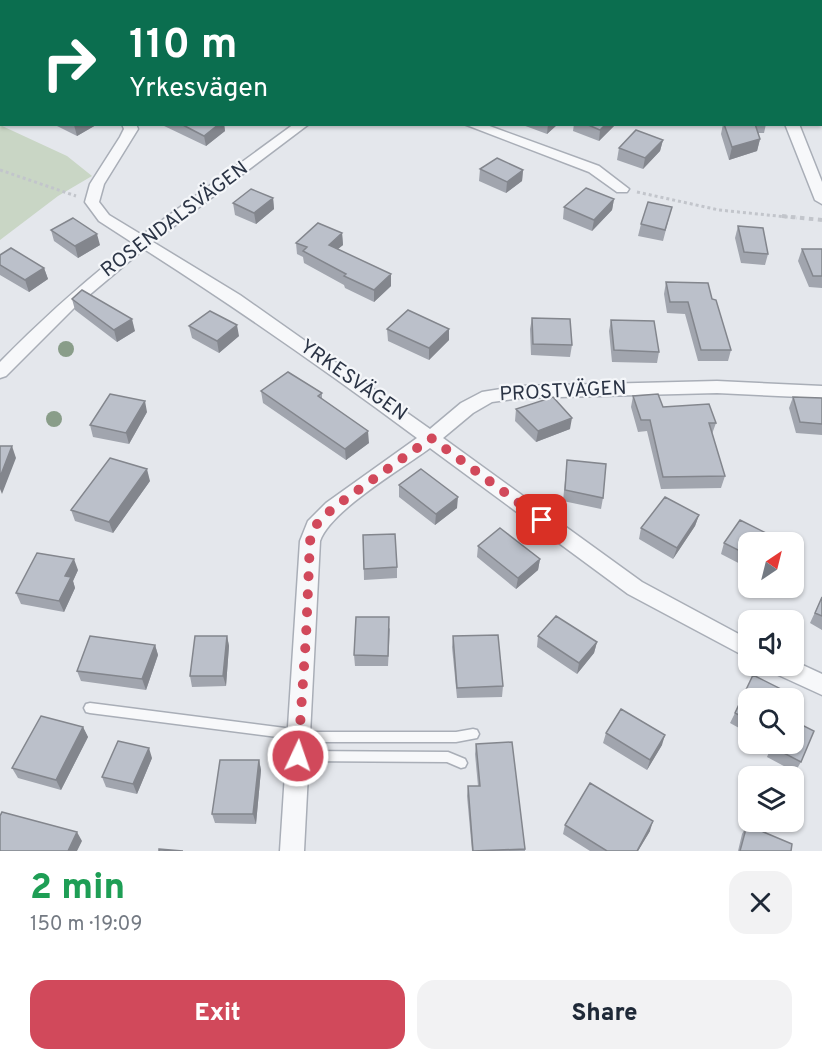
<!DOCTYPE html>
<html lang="en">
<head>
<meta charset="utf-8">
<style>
	:root { --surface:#fff; --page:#f2f2f3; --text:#1f2937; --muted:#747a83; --accent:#d1495b }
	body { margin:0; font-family:Overpass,sans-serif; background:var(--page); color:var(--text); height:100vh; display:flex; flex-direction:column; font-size:22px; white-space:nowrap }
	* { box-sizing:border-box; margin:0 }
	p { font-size:20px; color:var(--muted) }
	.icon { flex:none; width:33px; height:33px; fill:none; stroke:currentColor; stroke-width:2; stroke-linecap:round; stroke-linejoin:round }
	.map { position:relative; height:851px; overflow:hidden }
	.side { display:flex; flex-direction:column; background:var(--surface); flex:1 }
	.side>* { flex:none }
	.guide { position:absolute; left:0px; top:0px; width:822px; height:126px; box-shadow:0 2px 4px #0004; background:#0b6e4f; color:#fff; overflow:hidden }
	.needle { width:39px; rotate:35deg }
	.controls { position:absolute; left:738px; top:532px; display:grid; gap:12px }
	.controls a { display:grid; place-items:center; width:66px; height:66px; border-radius:12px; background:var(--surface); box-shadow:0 2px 4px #0004; font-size:30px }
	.pin { position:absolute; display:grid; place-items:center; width:51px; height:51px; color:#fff; margin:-26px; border-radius:12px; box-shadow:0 3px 9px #0006 }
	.me { position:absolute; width:66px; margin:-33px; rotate:3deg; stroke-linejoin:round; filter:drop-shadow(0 0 4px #0008) }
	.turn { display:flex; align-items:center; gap:21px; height:126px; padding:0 30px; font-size:27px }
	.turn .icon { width:78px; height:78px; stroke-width:2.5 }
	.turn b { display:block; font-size:42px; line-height:51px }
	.round { display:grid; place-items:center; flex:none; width:63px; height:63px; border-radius:18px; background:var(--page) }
	.overview { display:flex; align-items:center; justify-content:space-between; height:102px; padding:0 30px }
	h1 { font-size:36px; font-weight:800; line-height:45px; color:#1e9e55 }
	.button { display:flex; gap:12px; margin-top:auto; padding:12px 30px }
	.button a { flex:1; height:69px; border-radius:18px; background:var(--accent); color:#fff; font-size:24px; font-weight:800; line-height:69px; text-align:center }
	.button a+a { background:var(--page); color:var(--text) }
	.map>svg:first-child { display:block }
</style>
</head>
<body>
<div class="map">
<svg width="822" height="851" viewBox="0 0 822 851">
	<rect width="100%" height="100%" fill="#e4e7ec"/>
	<path fill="#c9d6c5" d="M0,125L67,156L92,176L58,196L0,240Z"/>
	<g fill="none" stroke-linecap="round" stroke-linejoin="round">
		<g stroke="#a9aeb7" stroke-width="3">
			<path id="service" d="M90,703L316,732H456L473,729L477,730L479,734L477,738L456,742H316L90,713L86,712L84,708L86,704Z
				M298,751L448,752L465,759L467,763L465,767L461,768L447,762L298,761L294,760L292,756L294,752Z"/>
		</g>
		<g stroke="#a9aeb7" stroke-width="3">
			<path id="minor" d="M321,0H333V2H321Z
				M721,0H733L734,2H722Z
				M0,50L2,51V59L0,58Z
				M122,124H136L138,129L104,184L99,202L109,215L142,235L294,124H309L153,242L240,295L430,429L461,403L482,392L520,386L717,381L822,386V398L717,393L520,398L492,402L473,413L443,438L642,582L748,639V658L628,594L430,448C403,468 330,511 320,541L304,851H280L300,541L308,521L326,503L417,438C328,372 238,309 144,249L75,307L6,376L0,378V362C42,319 86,280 133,243L99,221L85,202L90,184L120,137L124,129Z
				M464,124H484L599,166L629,189L627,192H617L589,172Z
				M785,124H799L822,182V204L815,200Z
				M794,661L822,674V695L774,673L771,666H794Z"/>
		</g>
		<path stroke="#c2c5cb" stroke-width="3" stroke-dasharray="3 3" stroke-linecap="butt" d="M0,170L76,196
			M637,192L719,210L797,218"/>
		<path stroke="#c2c5cb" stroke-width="4" stroke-dasharray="4.5 4.5" stroke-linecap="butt" d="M782,216L822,220"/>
		<use href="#service" fill="#f7f8fa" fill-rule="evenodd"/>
		<use href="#minor" fill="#f7f8fa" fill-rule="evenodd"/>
	</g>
	<g fill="#899d89">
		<circle cx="66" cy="349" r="8"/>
		<circle cx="54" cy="419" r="8"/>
	</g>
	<path fill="#a1a5ae" d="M0,0L2,2V42H0Z
		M817,0H822V15L820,10V2H818Z
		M2,81V100L0,99V84Z
		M53,124H95L96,125L77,136Z
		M160,124H224L225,131L206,146Z
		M520,124H558L547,134Z
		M574,124H616L599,141L573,131Z
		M723,124H766L764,133H758L760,139L757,151L729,160L721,134Z
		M663,140L660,151L643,169L617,160L619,148Z
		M480,169L523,170L522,181L506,193L479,181Z
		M273,198L274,209L256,224L235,215L233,203Z
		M614,199L612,210L592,231L563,219L564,207Z
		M669,218L663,241L638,236L641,224Z
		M738,226L768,254L765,265L741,263L735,238Z
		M51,230L100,245L78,258L54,241Z
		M342,233L343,245L338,249L391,286L374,302L345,288L344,285L304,263L303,257L297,254L296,243Z
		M802,249H822V288L809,287L798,261Z
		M0,255L44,268L48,279L29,292L0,275Z
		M666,282L712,299L731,350L728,361H698L685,314L667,313L664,294Z
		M72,299L135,331L117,342L75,310Z
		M532,318L572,345L570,357L531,355L530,329Z
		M611,320L659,352L657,363L612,362L609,331Z
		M189,326L239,336L219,353L192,338Z
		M387,329L449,340L429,360L388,341Z
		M261,391L322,393V399L369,443L346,460L263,403Z
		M633,396L663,407L716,423L712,434L725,476L721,488L661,489L647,431L638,432L631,407Z
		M793,397L822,398V435L796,433L789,408Z
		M516,409L570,429L536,442L515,421Z
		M147,412L129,444L93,437L90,425Z
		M567,460L603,498L601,509L563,501Z
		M150,481L113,533L75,521L71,510Z
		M399,485L457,508L435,525L399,497Z
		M699,515L695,526L673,559L639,539L641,528Z
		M363,535L397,567V578L364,580Z
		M724,543H748V568L721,554Z
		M478,546L540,559L538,570L516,589L477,557Z
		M78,570L73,581L75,588L64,612L21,604L16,593Z
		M822,597V630L810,623Z
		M390,628L388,666H355L354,655Z
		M227,636L229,646L226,686L192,687L190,676Z
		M453,636L503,686L502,697L457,698L452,647Z
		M538,636L597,642L594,653L577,674L537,647Z
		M155,645L158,655L146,690L81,681L77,671Z
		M748,699V733L730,723L735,713Z
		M83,727L88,737L61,790L18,778L12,768Z
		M606,733L662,745L647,770L603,743Z
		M476,744L525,849V851H472L467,796L468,786H478L475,754Z
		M770,744H794L801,762L795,772L767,757L772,745Z
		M152,758L137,794L106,787L102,777Z
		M259,760L261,770L256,824L215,823L212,814Z
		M565,825L650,831L638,851H590L563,834Z
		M747,825L791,851H738L742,834Z"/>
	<path fill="#83868d" d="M75,124H95L96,125L77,136L74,125Z
		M219,124H224L225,131L206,146L204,136Z
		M548,124H558L547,134Z
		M606,124H616L599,141L600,130Z
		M760,139L757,151L729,160L732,147Z
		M663,140L660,151L643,169L645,158Z
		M523,170L522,181L506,193L507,182Z
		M273,198L274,209L256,224L254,213Z
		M614,199L612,210L592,231L594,220Z
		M342,233L343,245L329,256V245Z
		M97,234L100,245L78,258L75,246Z
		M44,268L48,279L29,292L25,280Z
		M391,274V286L374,302V290Z
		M132,319L135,331L117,342L114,330Z
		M237,325L239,336L219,353L217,341Z
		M449,329V340L429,360V348Z
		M145,401L147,412L129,444L126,433Z
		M572,418L570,429L536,442L538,431Z
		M368,431L369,443L346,460L345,449Z
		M12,446L16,458L2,494L0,489V477Z
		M147,469L150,481L113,533L109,522Z
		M458,497L457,508L435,525L436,514Z
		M699,515L695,526L673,559L677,548Z
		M74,559L78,570L73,581L75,588L64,612L59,601L65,576Z
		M540,559L538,570L516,589L518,578Z
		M227,636L229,646L226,686L223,676Z
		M597,642L594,653L577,674L579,663Z
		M155,645L158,655L146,690L142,679Z
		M83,727L88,737L61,790L56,780Z
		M665,735L662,745L647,770L650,760Z
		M149,748L152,758L137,794L133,784Z
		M259,760L261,770L256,824L253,814Z
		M653,821L650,831L638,851H637Z
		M77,832L82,841L77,851H68Z"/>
	<path fill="#bbc0ca" stroke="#83868d" stroke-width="1.5" d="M0,0H35L38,2H2V34L0,33Z
		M273,0H301L300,2H273Z
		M346,0H473V2H346Z
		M673,0H699L700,2H673Z
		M2,81V90L0,89V84Z
		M181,124H219L204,136Z
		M586,124H606L600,130Z
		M724,124H755L760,139L732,147Z
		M636,130L663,140L645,158L619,148Z
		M497,158L523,170L507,182L480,169Z
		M586,188L614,199L594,220L564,207Z
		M251,189L273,198L254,213L233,203Z
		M648,202L672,207L665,230L641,224Z
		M73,218L97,234L75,246L51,230Z
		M318,223L342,233L329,245L391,274L374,290L344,276L346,274L303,251L307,247L296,243Z
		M738,226L763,228L768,254L744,252Z
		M11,248L44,268L25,280L0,265V255Z
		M802,249H822V276H813Z
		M666,282L708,283L712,299L716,300L731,350H701L688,302H670Z
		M82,290L132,319L114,330L72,299Z
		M408,310L449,329L429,348L387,329Z
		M210,311L237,325L217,341L189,326Z
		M532,318L570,319L572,345L533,344Z
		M611,320L654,321L659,352L614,350Z
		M288,372L322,393L318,396L368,431L345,449L261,391Z
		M110,394L145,401L126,433L90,425Z
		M658,394L663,407L709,404L716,423H709L725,476L663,477L650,420H641L633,396Z
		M553,397L572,418L538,431L516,409Z
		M793,397L822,398V424L800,422Z
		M0,446H12L0,477Z
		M110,458L147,469L109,522L71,510Z
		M567,460L606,464L603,498L565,490Z
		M421,469L458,497L436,514L399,485Z
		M665,497L699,515L677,548L641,528Z
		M740,520L786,543H748V555L724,543Z
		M500,528L540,559L518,578L478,546Z
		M395,534L397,567L364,569L363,535Z
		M37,553L74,559L65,576L71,577L59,601L16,593Z
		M822,597V616L815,613Z
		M556,616L597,642L579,663L538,636Z
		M356,617H389L388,656L354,655Z
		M498,635L503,686L457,688L453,636Z
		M90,636L155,645L142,679L77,671Z
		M195,636H227L223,676H190Z
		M753,675L797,697L794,704V699H748V720L735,713Z
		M621,709L665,735L650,760L606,733Z
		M41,716L83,727L56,780L12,768Z
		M794,721L814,731L801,762L772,747L773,744H794Z
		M118,741L149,748L133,784L102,777Z
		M512,742L525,849L473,851L468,786H480L476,744Z
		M220,760H259L253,814H212Z
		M590,783L653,821L637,851H607L565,825Z
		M2,812L77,832L68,851H0V816Z
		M747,825L792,844L791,851H740Z
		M159,849L183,851H159Z"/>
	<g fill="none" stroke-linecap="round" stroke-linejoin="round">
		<path stroke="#d1495b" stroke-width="10" stroke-dasharray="0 18" d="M298,756L306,637L310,541L315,526L333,508L431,438L542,520"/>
	</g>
	<g text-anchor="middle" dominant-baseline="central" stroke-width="4.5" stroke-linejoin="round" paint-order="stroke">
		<g font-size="20" fill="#2b3445" stroke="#f4f6f9">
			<text transform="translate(175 220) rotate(-37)">ROSENDALSVÄGEN</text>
			<text transform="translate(353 381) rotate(35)">YRKESVÄGEN</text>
			<text transform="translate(563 392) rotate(-3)">PROSTVÄGEN</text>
		</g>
	</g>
</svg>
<div class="controls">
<a><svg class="needle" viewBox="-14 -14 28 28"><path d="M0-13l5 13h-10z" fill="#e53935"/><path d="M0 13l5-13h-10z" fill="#747a83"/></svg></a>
<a><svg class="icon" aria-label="sound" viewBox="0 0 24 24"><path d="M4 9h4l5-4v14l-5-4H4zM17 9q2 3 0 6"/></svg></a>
<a><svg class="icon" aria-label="search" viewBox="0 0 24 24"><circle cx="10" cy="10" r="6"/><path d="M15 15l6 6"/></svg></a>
<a><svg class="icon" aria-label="layers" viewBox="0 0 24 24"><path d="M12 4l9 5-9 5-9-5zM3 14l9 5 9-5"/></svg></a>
</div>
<div class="pin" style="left:542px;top:520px;background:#d93025"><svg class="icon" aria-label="arrive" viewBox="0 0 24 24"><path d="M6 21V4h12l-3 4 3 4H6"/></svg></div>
<svg class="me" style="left:298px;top:756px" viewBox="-20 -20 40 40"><circle r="17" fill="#d1495b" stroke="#fff" stroke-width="3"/><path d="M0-11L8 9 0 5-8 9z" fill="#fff"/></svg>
<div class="guide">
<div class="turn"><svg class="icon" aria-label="right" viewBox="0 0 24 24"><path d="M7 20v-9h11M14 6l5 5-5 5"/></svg><div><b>110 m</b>Yrkesvägen</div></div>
</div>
</div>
<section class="side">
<div class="overview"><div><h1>2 min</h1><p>150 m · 19:09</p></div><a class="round"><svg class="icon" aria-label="close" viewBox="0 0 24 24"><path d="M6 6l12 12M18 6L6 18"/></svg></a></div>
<div class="button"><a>Exit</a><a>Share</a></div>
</section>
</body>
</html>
